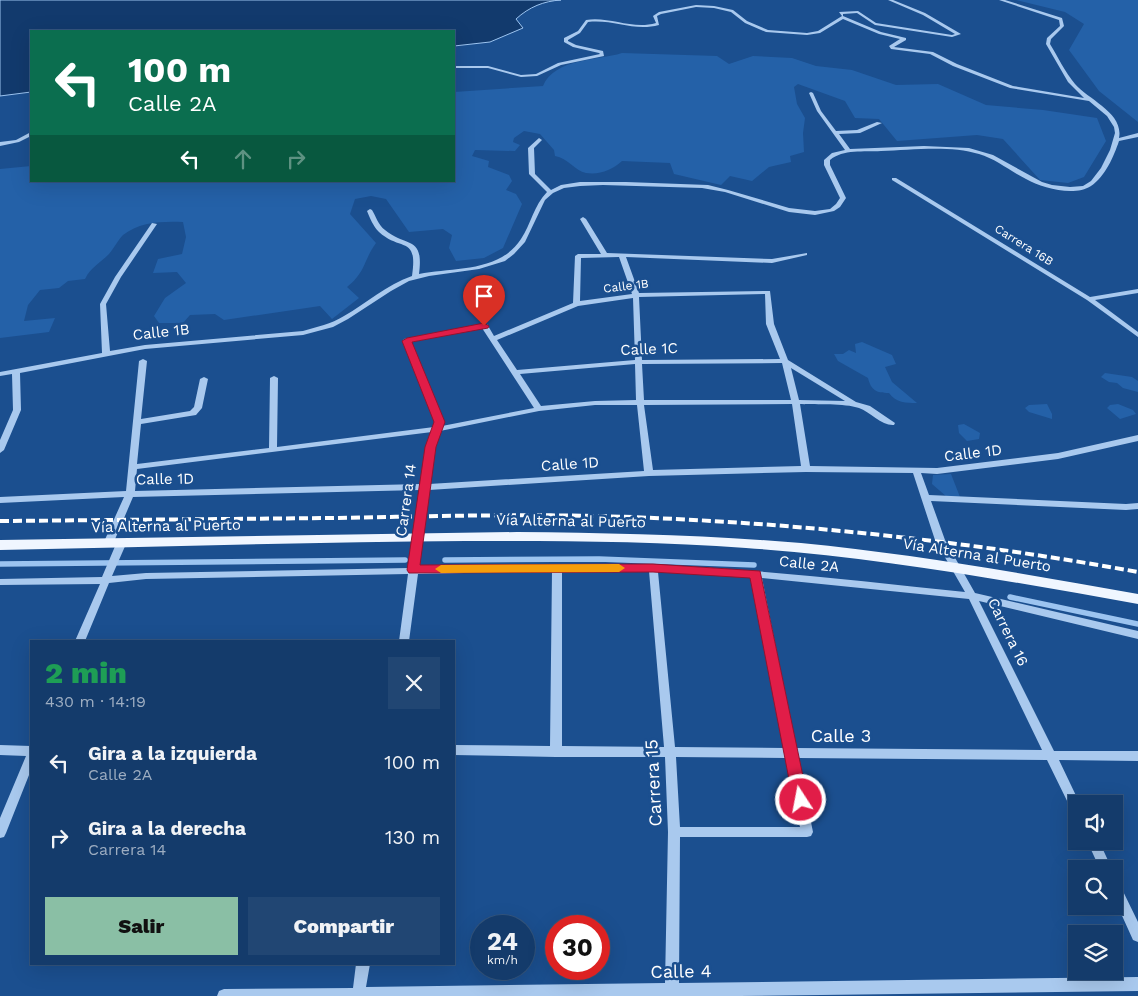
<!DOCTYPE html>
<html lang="es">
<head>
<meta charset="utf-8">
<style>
	:root { --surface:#143b6b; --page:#214673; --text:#f1f3f6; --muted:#9dadc1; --line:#33557e; --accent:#8abfa5 }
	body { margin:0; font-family:"Work Sans",sans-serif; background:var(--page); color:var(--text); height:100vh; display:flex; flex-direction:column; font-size:19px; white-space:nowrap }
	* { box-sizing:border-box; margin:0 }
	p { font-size:16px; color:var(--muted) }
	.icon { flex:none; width:28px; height:28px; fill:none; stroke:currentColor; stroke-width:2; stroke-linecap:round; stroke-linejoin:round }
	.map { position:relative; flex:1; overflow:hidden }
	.side { position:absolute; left:30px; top:640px; width:425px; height:325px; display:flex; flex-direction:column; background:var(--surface); border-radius:0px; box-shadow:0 5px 20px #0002,0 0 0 1px var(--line) }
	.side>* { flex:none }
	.guide { position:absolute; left:30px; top:30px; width:425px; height:152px; border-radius:0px; box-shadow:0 5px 20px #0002,0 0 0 1px var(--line); background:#0b6e4f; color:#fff; overflow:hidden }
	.buttons { position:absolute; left:1068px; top:795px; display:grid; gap:10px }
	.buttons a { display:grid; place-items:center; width:55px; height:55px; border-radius:0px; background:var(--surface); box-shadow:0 5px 20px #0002,0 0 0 1px var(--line); font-size:25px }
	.speed { position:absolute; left:470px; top:915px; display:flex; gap:10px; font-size:25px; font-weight:700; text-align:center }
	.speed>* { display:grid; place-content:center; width:65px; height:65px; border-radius:50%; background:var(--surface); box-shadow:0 5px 20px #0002,0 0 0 1px var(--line); line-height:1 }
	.speed small { font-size:12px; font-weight:400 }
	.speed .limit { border:8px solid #d22; background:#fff; color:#111 }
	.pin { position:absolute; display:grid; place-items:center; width:42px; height:42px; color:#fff; margin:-51px -21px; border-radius:50% 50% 50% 0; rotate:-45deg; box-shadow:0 0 5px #0007 }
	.pin .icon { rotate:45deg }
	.me { position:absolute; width:55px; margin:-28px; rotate:349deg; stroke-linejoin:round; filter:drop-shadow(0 0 4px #0008) }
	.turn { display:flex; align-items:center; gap:18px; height:105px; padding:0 15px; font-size:22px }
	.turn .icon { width:65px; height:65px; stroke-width:2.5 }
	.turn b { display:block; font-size:35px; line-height:42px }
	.lanes { display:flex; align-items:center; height:48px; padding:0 15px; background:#0003; justify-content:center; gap:25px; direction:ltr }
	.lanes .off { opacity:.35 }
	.round { display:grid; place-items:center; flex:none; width:52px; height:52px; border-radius:0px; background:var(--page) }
	.head { display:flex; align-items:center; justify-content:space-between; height:85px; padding:0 15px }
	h1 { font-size:30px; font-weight:800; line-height:38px; color:#1e9e55 }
	.action { display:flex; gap:10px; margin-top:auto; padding:10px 15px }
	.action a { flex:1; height:58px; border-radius:0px; background:var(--accent); color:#111; font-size:20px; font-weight:800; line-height:58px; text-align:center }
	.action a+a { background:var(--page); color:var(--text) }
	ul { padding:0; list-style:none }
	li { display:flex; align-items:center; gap:15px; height:75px; padding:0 15px }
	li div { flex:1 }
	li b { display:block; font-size:19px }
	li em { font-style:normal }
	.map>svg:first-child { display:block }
</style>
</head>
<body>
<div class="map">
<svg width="1138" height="996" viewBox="0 0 1138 996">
	<rect width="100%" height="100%" fill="#1b4f8f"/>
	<path fill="#2461a8" d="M1016,0H1138V122L1099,91L1069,50L1084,24L1065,12Z
		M622,53L717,56L729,64L753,56L792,58L816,66L852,70L896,85L938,84L986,105L1043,110L1097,118L1106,141L1084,177L1068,183L1040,180L1003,139L977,135L897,141L879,119L855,118L845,101L798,84L794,87L797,104L805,118L803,133L804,152L790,156L791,162L769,167L752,181L730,176L721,185L674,174L670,163L622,161C612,170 600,175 586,173C575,171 568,158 555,156L554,150L540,134L524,131L514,138L513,142L520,145L515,151L475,150L472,156L489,161L488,167L509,175L512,181L506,190L516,194L522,204L503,248L484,258L456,261L449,248L452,235L443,229L409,232L386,199L371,196L355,199L350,214L376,243C363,261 366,272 347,287L359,298L332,319L320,306L224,320L215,314L190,315L183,323H159L154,316L165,298L186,283L177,272L153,273L158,259L182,254L186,237L183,222C163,221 139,222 123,235C118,240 114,248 109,254C100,263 91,267 85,279L68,281L59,288L40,290L28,305L24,321L55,318L49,332L0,338V169L31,166V181H454V92L543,86C555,58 597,61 622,53Z
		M862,342L892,355L896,364L885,367L892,382L917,403C906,403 896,403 889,393C876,393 871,390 868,378L838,361L834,354H843L849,350L856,353L855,344Z
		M1105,373L1132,377L1138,381V392L1123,388L1117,383L1109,382L1101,377Z
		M1047,404L1052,414V419L1029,412L1025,408L1029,405Z
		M1118,404L1133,410L1136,414L1120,419L1107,408L1110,405Z
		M964,424L980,433L979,439L967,441L959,433L958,425Z
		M951,474L960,497H947L932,484L933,475Z"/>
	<path fill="#123a6d" stroke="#9cc4f0" d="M0,0H561C544,1 529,7 516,19L523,28L490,42L454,46V31H31V92L0,96Z"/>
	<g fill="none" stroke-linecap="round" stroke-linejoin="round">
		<path stroke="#9cc4f0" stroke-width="5.5" d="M445,560L599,559L754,565
			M0,564L405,560
			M1010,597L1138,624"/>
		<path fill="#a9c9ee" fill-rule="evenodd" d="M888,0H893L925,13L961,34L952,37L875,25L857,13L843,14V16L881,32L906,38V40L894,47L933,52L957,64L1013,86L1084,98L1068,82L1046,44L1047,38L1060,26L1059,20L999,0H1005L1062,18L1064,26L1051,39L1050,44C1058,57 1065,72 1075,84C1089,100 1124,113 1119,138L1138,133V137L1119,141C1114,156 1105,177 1091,186C1074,197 1042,188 1026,179C1010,171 996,159 979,154C950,145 911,150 881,151C864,152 843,149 830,160V165L846,198L840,207L834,211L815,215L789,212L725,192L702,188L603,185L580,186L564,188L553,193L545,200L525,242L514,254L505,261L479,269L429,276L409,281L391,291L348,319L333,327L303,335L145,349L20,373L21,410L4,450L0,453V440L13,410L12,374L0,376V372L102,353L100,304L115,277L152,223L157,224L121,277L106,304L110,351L145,345L303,331C317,327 331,324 344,316C367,303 386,285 412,276C418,235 401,252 379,232C373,226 370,218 367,211L370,209L372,210C376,216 378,225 385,230C407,248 424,235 419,274C453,267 499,273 521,239C531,224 534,205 547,192L529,174L528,148L539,138L542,140L534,148L535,174L551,190L561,185L580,182H626L708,185L728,190L789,208L815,211L830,209L836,204L840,198L824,165V160L832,153L845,150L817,111L809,93L811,92L813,93L821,111L836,131L857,130L877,122L882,123L860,133L839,134L850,149L924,146L969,148L993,155L1042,182L1052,185L1070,187L1083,186L1091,181L1101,168L1110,150L1115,133L1114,127L1107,116L1089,101L1010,88L953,66L930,54L891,49L889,46L900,39L879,34L843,19L820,33L807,35L766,32L745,23L731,12L714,8L696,7L661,14L657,16L659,25C634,32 614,19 588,22L580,33L568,40V41L576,45L603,51L604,56L561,65L537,76L521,77L488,68H454V66H488L521,75L536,74L558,63L600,54L599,53L573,47L564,42V38L578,31L586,20C609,16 632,30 656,23L653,16L659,12L696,5L714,6L733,10L747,21L768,30L807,33L818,31L842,16L839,12L858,11L876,23L952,35L955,34L923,15Z
			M31,132V136L19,142L0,146V142L16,140Z
			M892,178H896L1090,297L1138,289V293L1095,300L1138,332V337L1087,300L892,180Z
			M583,217L586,219L607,253L772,259L807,253V255L772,263L626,257L639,293L770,291L774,324L788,360L856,402L870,406L895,423L894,425C882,426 870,412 859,408C844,403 817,405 800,404L810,466L937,468L1058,453L1138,435V441L1058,459L937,474L921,473L929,495L1126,504L1138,503V509L1126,510L931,501L945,540L975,593L1138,631V639L979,601L1054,751H1138V761L1059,760L1080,804H1076V812L1072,811L1047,760L798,758L813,832L811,836L807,837H680L679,983L1138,977V991L739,996H217L219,991L224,989L353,988L356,964H370L366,987L665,983L668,832L665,757H556L454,755V745L550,746L552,571L418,574L409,641H399L408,574L146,579L109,583L85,641H75L100,584L0,585V579L102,577L116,544L121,541L126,544L112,576L146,573L409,568L420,490L133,497L113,544L108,547L103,544L124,497L0,503V497L126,491L139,361L143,359L147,361L141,419L190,411L194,407L200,379L204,377L208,379L202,408L196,415L141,424L137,464L269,448L270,378L274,376L278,378L277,447L434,427L436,422L403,341L404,339L484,324H487L494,336L573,303L575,256L578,254H601L580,219ZM619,257L632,294L580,301L581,258ZM765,294L766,324L780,359L642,360L639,297ZM633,298L635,360L517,370L497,340L578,306ZM482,328L534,408L442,426L444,422L411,342ZM782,363L791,400H644L642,364ZM635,364L636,400L595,401L541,406L520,374ZM791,368L845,401L799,400ZM792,404L801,466L653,470L644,405ZM595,405H637L644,471L429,484L434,447L440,431L539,411ZM432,432L426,447L421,484L135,491L137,469ZM806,472L913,473L935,540L965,592C861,581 758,569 654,565C576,562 497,566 419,567L429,490L649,476ZM562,571H649L664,747L562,746ZM658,572L752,577L785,748L675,747ZM762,578L969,599L1042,750L796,748ZM676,757L787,758L800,827H680Z
			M0,745L31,746V770L6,833L4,837L0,838V818L26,756L0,755Z
			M1087,841H1099L1112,869H1100Z
			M1114,879L1118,881L1138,922V942L1133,940L1114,898Z"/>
		<path fill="#f0f6ff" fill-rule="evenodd" d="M517,532C611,533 706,535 801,543C914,554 1026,574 1138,594V604C1008,581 878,557 746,548C653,541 559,541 465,541C310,542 155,547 0,550V540Z"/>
		<path stroke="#fff" stroke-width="4" stroke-dasharray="9 4" stroke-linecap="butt" d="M0,521C111,520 222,519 333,518C440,516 547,513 654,518C817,525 978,543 1138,572"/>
	</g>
	<path fill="#e11d48" stroke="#92132f" d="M484,323L489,326L488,328L412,342L445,422L436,447L420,565L653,564L760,571L808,800L806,805L801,807L795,805L793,800L750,578L653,572L409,573L407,570L425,447L434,422L402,341L407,338Z"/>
	<path fill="#f59e0b" d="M619,564L625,568L619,572L441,573L435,569L441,565Z"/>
	<g text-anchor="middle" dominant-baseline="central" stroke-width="5" stroke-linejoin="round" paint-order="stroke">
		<g font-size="12" fill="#fff" stroke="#1b4f8f">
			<text transform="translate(1024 245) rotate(32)">Carrera 16B</text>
			<text transform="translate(626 286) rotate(-7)">Calle 1B</text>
		</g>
		<g font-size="15" fill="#fff" stroke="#1b4f8f">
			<text transform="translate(161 332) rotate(-6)">Calle 1B</text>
			<text transform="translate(649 349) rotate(-2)">Calle 1C</text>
			<text transform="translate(973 453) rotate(-7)">Calle 1D</text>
			<text transform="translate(570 464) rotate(-4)">Calle 1D</text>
			<text transform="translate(165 479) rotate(-1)">Calle 1D</text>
			<text transform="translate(406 500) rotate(-82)">Carrera 14</text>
			<text transform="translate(571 521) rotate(1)">Vía Alterna al Puerto</text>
			<text transform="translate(166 526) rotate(-1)">Vía Alterna al Puerto</text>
			<text transform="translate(977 555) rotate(9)">Vía Alterna al Puerto</text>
			<text transform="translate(809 564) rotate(6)">Calle 2A</text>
			<text transform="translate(1008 632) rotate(64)">Carrera 16</text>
		</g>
		<g font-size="18" fill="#fff" stroke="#1b4f8f">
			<text x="841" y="735">Calle 3</text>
			<text transform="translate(653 783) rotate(-93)">Carrera 15</text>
			<text transform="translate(681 971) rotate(-1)">Calle 4</text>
		</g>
	</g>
</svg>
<div class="buttons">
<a><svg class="icon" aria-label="sound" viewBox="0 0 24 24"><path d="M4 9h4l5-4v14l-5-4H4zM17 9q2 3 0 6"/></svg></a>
<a><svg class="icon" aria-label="search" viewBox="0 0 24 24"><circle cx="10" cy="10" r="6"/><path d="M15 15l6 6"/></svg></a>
<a><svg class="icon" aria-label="layers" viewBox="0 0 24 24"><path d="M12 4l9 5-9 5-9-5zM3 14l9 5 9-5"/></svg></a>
</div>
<div class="speed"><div>24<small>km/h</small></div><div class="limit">30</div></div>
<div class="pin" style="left:484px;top:326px;background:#d93025"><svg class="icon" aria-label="arrive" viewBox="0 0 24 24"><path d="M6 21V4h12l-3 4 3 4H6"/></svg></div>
<svg class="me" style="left:801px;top:800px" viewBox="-20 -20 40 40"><circle r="17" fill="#e11d48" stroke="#fff" stroke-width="3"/><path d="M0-11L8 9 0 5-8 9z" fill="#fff"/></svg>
<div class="guide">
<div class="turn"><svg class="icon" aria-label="left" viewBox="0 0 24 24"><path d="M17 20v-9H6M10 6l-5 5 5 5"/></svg><div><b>100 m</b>Calle 2A</div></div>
<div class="lanes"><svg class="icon" aria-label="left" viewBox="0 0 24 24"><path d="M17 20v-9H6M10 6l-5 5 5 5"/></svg><svg class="icon off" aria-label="ahead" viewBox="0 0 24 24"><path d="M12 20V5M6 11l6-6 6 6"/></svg><svg class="icon off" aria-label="right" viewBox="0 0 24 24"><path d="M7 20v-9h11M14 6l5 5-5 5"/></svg></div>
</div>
<section class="side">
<div class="head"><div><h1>2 min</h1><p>430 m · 14:19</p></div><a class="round"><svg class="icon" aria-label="close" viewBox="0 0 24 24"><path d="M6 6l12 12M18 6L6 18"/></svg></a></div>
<ul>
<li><svg class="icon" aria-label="left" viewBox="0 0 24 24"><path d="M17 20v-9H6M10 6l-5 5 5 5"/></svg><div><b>Gira a la izquierda</b><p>Calle 2A</p></div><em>100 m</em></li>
<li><svg class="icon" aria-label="right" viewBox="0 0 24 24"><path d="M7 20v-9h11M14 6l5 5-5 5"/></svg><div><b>Gira a la derecha</b><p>Carrera 14</p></div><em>130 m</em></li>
</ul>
<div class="action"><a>Salir</a><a>Compartir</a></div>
</section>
</div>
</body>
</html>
